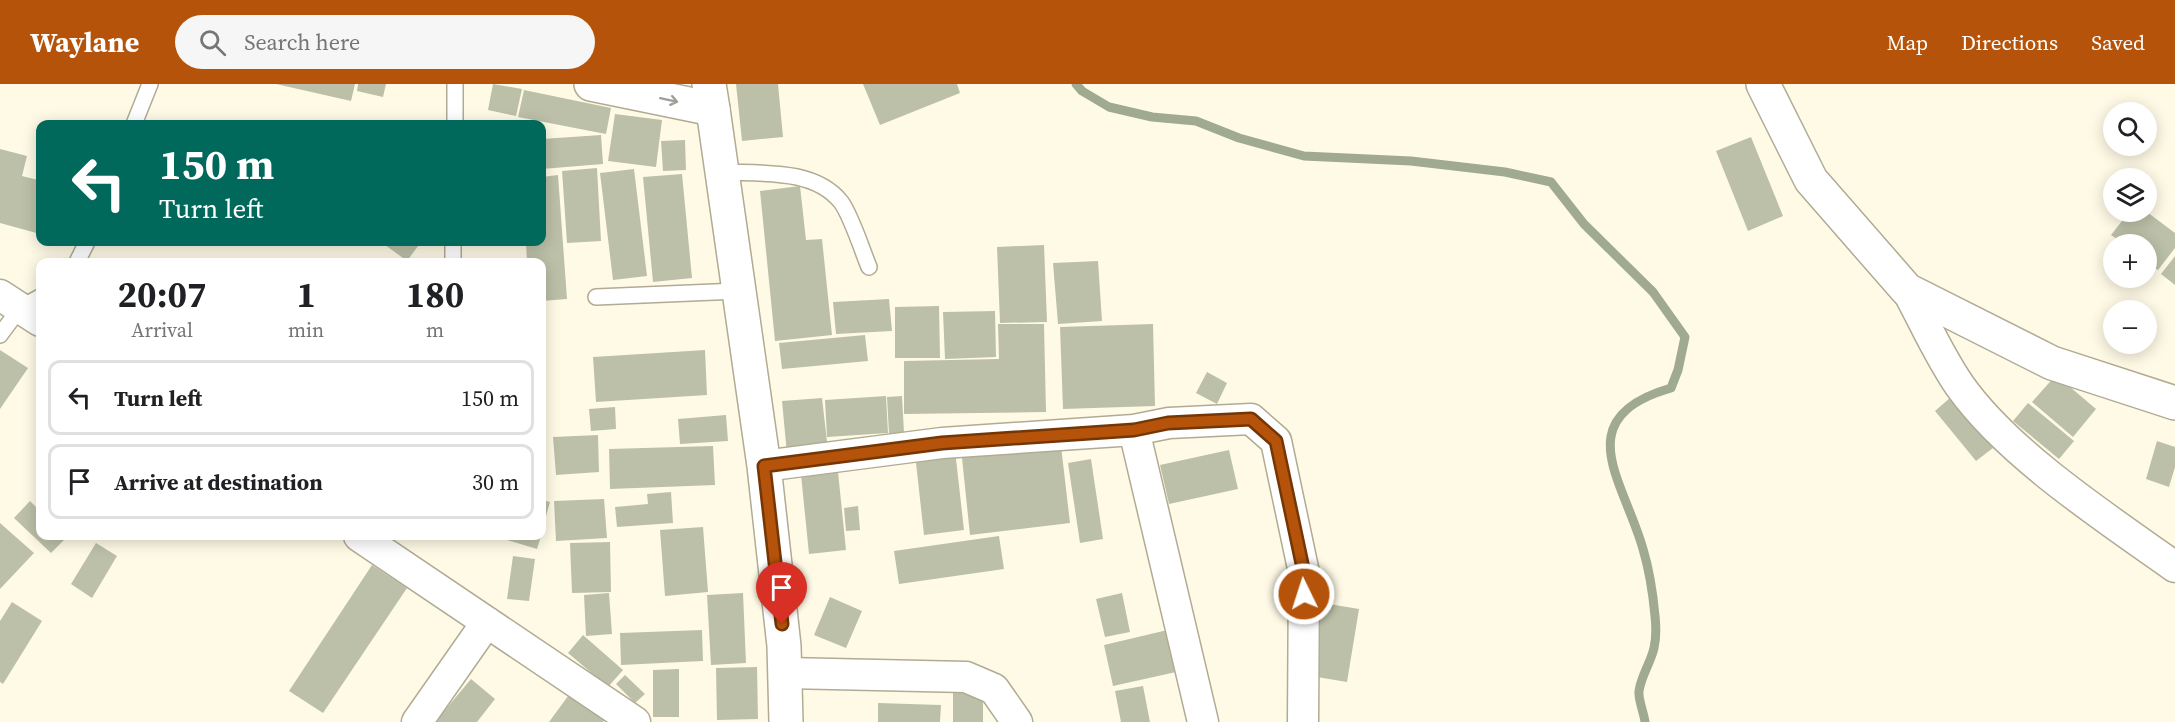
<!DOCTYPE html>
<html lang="en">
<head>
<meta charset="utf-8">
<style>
	:root { --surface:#fff; --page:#f6f6f6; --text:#202124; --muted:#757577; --line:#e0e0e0; --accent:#b45309 }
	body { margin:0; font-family:"Source Serif 4",serif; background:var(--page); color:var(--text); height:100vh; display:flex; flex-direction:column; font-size:22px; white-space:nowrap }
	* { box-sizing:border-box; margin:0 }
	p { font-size:20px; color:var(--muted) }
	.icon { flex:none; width:33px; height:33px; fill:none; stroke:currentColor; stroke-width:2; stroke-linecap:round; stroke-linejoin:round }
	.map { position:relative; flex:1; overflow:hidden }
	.side { position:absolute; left:36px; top:174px; width:510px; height:282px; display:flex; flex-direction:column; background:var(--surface); border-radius:12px; box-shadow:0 3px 15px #0003 }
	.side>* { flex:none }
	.hud { position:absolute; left:36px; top:36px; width:510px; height:126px; border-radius:12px; box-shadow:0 3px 15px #0003; background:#00695c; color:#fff; overflow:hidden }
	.buttons { position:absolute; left:2103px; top:18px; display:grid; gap:12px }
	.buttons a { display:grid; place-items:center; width:54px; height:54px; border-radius:50%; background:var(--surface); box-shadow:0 3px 15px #0003; font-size:30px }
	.pin { position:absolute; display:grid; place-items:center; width:51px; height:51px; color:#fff; margin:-62px -26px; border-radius:50% 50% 50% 0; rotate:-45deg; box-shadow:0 0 6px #0007 }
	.pin .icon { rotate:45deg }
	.me { position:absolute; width:66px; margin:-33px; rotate:356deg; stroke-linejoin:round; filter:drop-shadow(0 0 4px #0008) }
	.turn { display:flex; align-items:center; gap:21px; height:126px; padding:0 24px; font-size:27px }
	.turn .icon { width:78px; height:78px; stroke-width:2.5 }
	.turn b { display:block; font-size:42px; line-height:51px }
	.eta { display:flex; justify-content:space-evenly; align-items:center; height:102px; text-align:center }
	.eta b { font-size:36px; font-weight:700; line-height:42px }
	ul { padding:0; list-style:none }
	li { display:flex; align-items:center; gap:18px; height:75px; margin:0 12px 9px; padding:0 12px; border:3px solid var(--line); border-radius:12px }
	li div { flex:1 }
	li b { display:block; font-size:22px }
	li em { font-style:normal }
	header { display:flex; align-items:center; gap:36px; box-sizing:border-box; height:84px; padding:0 30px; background:var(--accent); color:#fff }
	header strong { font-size:28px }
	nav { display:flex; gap:33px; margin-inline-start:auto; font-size:21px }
	.search { width:420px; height:54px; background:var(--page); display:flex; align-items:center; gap:15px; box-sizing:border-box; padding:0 21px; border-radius:33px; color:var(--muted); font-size:22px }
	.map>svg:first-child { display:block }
</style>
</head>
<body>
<header>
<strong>Waylane</strong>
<div class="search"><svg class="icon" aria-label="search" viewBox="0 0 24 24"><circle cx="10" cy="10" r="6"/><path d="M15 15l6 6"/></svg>Search here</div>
<nav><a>Map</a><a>Directions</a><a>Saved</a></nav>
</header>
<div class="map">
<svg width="2175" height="638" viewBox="0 0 2175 638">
	<rect width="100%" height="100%" fill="#fffae6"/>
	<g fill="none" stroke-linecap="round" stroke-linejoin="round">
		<path stroke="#9faa91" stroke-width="9" d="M1076,0L1082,7L1109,23L1152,33L1196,37L1239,54L1304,72L1411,77L1505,88L1551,98L1584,140L1653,208L1685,253L1678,286L1671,304C1567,334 1624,397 1643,465C1649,485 1653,510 1655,532C1656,541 1656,555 1654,564C1651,578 1641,592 1639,607C1638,616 1644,629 1645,638"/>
	</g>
	<path fill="#bdc0a8" d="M276,0H355L351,17Z
		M358,0H386L383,13L357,7Z
		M493,0L522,5L516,32L488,26Z
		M736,0H778L783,53L742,57Z
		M863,0H957L960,9L880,41Z
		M524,6L611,24L606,50L518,33Z
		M615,30L662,36L656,83L608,77Z
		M601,51L603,80L542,85V55Z
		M1751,53L1783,132L1748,147L1716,67Z
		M685,56L686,86L663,87L661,57Z
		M0,65L27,72L22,92L38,96L40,88V150L0,139Z
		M597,84L601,157L567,159L562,87Z
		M634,85L647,192L613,196L600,89Z
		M682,90L692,194L653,198L643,93Z
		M558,91L567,215L542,217V178H527L526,158H542V93Z
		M800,102L806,156L822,155L832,251L775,257L760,107Z
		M2129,128H2147L2175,149V164L2158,186L2146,178V160H2124L2111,151Z
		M381,158H421L407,177Z
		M1044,161L1047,238L1000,239L997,163Z
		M2175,172V201L2161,190Z
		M1098,177L1102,237L1058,240L1053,179Z
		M889,215L892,247L836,250L833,218Z
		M939,222L940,274H895V223Z
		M995,227L996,273L945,275L943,228Z
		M998,240H1044L1046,328L904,330V277L999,275Z
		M1153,240L1155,322L1063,325L1060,243Z
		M865,251L868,277L782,285L779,259Z
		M0,266L28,284L0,325Z
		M705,266L707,311L596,318L593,273Z
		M1207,288L1227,299L1217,320L1196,309Z
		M2056,291L2096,325L2073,353L2032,318Z
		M886,312L888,349L827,353L825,316Z
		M902,312L904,349L889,350L887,313Z
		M1951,313L1993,364L1976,377L1935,327Z
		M822,314L828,366L787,370L782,317Z
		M2028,319L2074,357L2059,375L2013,337Z
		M615,323L616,345L591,347L589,325Z
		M726,331L728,357L680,360L678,335Z
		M598,351L599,388L556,391L553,353Z
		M2157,357L2175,363V383L2169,403L2146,395Z
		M713,362L715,401L610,405L609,365Z
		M1061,362L1070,439L970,451L962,374Z
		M955,366L964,446L924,451L915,370Z
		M1229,366L1238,405L1169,420L1160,381Z
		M1091,375L1103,455L1080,459L1068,379Z
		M837,378L846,466L809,470L800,381Z
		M671,408L673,439L617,443L615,423L648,420L647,410Z
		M604,415L607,454L556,457L554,417Z
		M542,416L550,418L542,446Z
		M30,417L38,425L40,422V452H68L51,469L14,434Z
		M858,422L860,446L846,447L844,424Z
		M0,439L34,469L0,505Z
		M703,443L708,508L665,512L660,446Z
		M508,452H541L537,465L507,456Z
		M999,452L1004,485L899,500L894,467Z
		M610,458L611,508L572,509L570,459Z
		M96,459L117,472L92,514L71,500Z
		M513,472L535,475L529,517L507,515Z
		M372,481L407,504L323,629L289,607Z
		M609,509L612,550L586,552L584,511Z
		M743,509L746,579L711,581L707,511Z
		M1122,509L1130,548L1105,553L1096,515Z
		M830,513L862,527L846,564L814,551Z
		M12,518L42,537L3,600L0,598V537Z
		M1323,519L1359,525L1347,598L1311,592Z
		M1176,544L1185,586L1113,602L1104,561Z
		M702,546L703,577L621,581L620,549Z
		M583,551L623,586L608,603L568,569Z
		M757,583L758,635L717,636L716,584Z
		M679,585V633H653V586Z
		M625,591L645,610L635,619L616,600Z
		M471,595L495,615L477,638H435Z
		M1143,602L1150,638H1121L1115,607Z
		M983,606V638H953V607Z
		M571,608L606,634L603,638H549Z
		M878,619L941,621L940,638H878Z"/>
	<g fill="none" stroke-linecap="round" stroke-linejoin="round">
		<g stroke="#b1ab94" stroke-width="18">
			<path id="service" d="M134,40L150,0
				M455,40V0
				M722,88C760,90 814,84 841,118C851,131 862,166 869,183
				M77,178L87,158
				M453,178V158
				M596,213L738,207
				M0,251L20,224L40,213"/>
		</g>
		<g stroke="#b1ab94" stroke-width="33">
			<path id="minor" d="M1907,206C1924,237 1939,272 1960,302C2008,370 2106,434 2175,483
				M0,211L40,237
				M1134,346L1203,638
				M764,382L942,359L1134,346L1169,339L1251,335L1276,357L1304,489L1303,638
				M359,452L635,638
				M787,589L966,593L994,605L1017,638
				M417,638L487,538"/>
		</g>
		<g stroke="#b1ab94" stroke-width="36">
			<path id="tertiary" d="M1763,0L1811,96L1907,206L2052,279L2175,319
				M713,25L764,382L784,562L786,638"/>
		</g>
		<g stroke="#b1ab94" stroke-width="36">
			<path id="secondary" d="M591,0L713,25L709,0"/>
		</g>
		<use href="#service" stroke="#fff" stroke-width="15"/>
		<use href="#minor" stroke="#fff" stroke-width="30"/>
		<use href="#tertiary" stroke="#fff" stroke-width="33"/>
		<use href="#secondary" stroke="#fff" stroke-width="33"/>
	</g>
	<defs><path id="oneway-shaft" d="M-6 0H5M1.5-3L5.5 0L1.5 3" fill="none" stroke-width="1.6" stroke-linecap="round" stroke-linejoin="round" transform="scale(1.5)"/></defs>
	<use stroke="#9e9e98" href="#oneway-shaft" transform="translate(669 16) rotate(12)"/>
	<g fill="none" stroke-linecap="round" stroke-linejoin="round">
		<g stroke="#753606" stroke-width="15">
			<path id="route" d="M782,540L764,382L942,359L1134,346L1168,339L1251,335L1276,357L1304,489V510"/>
		</g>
		<use href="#route" stroke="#b45309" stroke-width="10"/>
	</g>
</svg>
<div class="buttons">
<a><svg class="icon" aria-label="search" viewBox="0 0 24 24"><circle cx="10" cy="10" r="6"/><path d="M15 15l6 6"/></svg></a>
<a><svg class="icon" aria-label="layers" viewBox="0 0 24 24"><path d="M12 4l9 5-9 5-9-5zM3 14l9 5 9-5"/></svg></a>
<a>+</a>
<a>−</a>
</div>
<div class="pin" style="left:782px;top:540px;background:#d93025"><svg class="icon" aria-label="arrive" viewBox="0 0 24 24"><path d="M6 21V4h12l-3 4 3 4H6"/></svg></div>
<svg class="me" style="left:1304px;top:510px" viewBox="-20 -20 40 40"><circle r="17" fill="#b45309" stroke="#fff" stroke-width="3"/><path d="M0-11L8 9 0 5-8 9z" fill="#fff"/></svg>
<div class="hud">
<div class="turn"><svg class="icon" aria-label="left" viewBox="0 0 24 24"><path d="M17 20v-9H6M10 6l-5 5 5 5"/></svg><div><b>150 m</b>Turn left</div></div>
</div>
<section class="side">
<div class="eta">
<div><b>20:07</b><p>Arrival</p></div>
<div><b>1</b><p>min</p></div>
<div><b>180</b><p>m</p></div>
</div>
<ul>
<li><svg class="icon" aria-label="left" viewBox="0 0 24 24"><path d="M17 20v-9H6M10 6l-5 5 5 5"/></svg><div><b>Turn left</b></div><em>150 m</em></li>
<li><svg class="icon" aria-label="arrive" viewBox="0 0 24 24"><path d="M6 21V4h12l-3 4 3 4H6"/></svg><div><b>Arrive at destination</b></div><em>30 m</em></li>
</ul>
</section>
</div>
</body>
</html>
